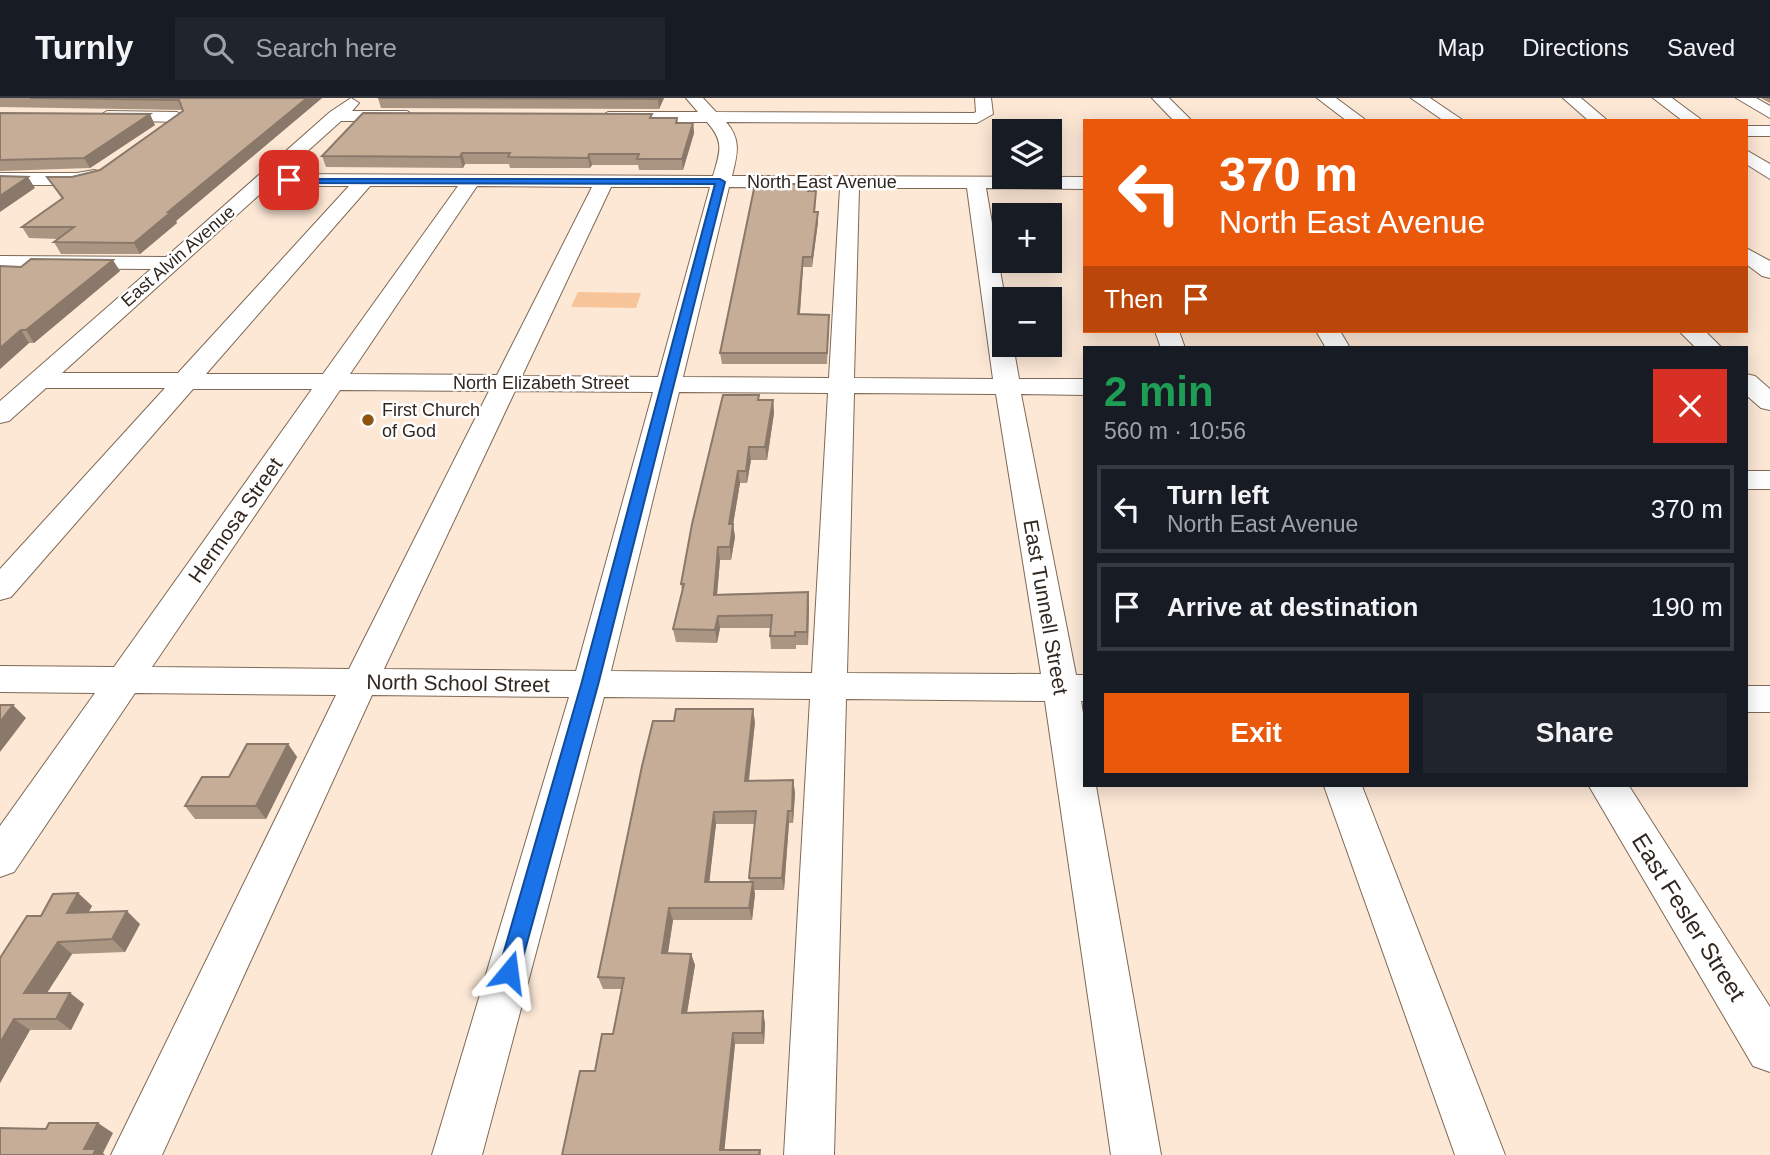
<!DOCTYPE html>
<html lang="en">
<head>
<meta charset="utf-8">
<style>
	:root { --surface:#171b24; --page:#20242c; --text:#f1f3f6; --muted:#9ea1a6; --line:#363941; --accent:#ea580c }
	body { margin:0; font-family:Helvetica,sans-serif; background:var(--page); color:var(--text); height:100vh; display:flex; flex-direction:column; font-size:26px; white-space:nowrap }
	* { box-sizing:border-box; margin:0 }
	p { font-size:23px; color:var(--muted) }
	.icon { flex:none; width:38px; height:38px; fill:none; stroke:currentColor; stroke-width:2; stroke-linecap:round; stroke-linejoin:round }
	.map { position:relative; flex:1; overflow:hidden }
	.side { position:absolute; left:1083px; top:248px; width:665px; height:441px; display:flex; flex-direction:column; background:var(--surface); border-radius:0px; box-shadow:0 4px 18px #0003 }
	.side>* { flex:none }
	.guide { position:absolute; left:1083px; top:21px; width:665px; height:214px; border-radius:0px; box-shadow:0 4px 18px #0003; background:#ea580c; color:#fff; overflow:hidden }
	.controls { position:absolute; left:992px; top:21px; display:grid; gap:14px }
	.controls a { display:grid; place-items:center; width:70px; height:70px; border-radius:0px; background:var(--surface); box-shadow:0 4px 18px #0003; font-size:35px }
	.pin { position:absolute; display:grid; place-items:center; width:60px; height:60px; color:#fff; margin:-30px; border-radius:14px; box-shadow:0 4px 10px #0006 }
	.me { position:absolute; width:77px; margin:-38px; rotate:16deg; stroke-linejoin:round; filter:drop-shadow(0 0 5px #0008) }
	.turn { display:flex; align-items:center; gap:24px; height:147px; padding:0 21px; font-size:32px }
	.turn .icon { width:91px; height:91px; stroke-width:2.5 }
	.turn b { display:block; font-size:49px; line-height:60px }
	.then { display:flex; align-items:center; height:66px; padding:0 21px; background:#0003; gap:14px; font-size:26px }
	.round { display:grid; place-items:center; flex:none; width:74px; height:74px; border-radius:0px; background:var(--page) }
	.overview { display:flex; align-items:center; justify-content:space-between; height:119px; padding:0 21px }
	h1 { font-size:42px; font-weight:700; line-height:52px; color:#1e9e55 }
	.action { display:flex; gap:14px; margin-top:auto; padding:14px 21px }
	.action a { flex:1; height:80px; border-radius:0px; background:var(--accent); color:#fff; font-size:28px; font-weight:700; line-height:80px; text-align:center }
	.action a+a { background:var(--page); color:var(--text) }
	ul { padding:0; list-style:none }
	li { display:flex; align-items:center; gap:21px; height:88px; margin:0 14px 10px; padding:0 7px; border:4px solid var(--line); border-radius:0px }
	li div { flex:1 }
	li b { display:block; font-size:26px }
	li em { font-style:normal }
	header { display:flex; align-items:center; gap:42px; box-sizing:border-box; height:98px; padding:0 35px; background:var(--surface); border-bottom:2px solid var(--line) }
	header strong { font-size:33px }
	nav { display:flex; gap:38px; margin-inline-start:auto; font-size:24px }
	.search { width:490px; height:63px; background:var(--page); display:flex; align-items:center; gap:18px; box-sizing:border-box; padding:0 24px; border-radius:0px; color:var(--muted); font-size:26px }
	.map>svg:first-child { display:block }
</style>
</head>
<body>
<header>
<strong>Turnly</strong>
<div class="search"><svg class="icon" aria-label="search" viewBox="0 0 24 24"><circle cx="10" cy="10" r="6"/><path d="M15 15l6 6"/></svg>Search here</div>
<nav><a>Map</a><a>Directions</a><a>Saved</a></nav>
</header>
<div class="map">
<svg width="1770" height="1057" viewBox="0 0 1770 1057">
	<rect width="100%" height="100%" fill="#fde8d6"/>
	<path fill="#f7c599" d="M578,194L641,195L636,210L571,209Z"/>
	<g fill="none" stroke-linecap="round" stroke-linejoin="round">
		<g stroke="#7f6955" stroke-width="2">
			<path id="minor" d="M351,0L359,5L352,13H407L415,18L407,23H341L282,76L713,78C720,54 725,44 707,24H608L600,19L608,14H698L686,0H703L716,14L974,15L976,14L975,0H991L993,16L977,25L726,24C742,42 737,57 732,78L1085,79V91L986,90L1005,201L1004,247H1013L1019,281H1085V297L1021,296L1076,577H1085V603H1081L1085,626V688H1096L1161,1057H1111L1045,603L846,601L834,1057H784L810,601L604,599L482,1057H432L569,599L372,597L162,1057H111L336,597L135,595L14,774L0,779V728L95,595L0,594V568L114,569L312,291H193L11,499L0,502V471L165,290H46L9,323L0,325V303L151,171L0,170V158L166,159L330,14ZM269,88H349L178,275H62ZM370,88H458L323,276H206ZM477,88L592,89L497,277L350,276ZM611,89H710L658,279L522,278ZM729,89L840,90L829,280L683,279ZM859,90H967L993,281L854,280ZM340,292L489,293L349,571L152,569ZM515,293L653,294L576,573L384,571ZM679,294L828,295L812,575L611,573ZM854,295L996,296L1041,576L847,575Z
				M1152,0H1169L1192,23H1174Z
				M1317,0H1336L1367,23H1347Z
				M1411,0H1430L1464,23H1444Z
				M1563,0H1581L1608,23H1589Z
				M1653,0H1672L1703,23H1683Z
				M1736,0H1756L1770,8V20Z
				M107,13L177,14L185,19L177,24L101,22L99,18Z
				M1746,28H1770V38H1746Z
				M1746,52L1770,66V81L1746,66Z
				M94,72L101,74L103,78L101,82L77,87H0V75H77Z
				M1746,150L1770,163V180L1762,178L1746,166Z
				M1155,233H1179L1185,250H1161Z
				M1316,233H1340L1350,250H1326Z
				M1679,233H1705L1722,250H1696Z
				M1746,276L1755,278L1770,291V312L1761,310L1746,297Z
				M1746,373H1770V391H1746Z
				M1746,588H1770V614H1746Z
				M1324,688H1362L1505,1057H1455Z
				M1589,688H1629L1770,909V974L1753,968Z"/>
		</g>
		<use href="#minor" fill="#fff" fill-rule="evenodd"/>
	</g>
	<path fill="#a99582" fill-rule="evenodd" d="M0,0H322L176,123L177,125L140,156H61L54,144L59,141L29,140L22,129L62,101L47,79H72L100,72L183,12L0,9Z
		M378,0H664L659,11L381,10Z
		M1761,0H1770V5Z
		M0,15L155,27L90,70L0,73Z
		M677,20L678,25H693L694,35L683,72H639L638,67H592L590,70H510L509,66H465L463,70L326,69L322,58Z
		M809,93H816L815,114H818V124L812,169H803L800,216L829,228L827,266H722L720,255Z
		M0,168L120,173L34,245H29L0,271Z
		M760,302H773L774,315L767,362H751L747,385H740L733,426L735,439L731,462H720L717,496L808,494L809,506L808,547H796V551H771L770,538L771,530H720L717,545L676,544L673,531L682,493L681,486Z
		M755,624L749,683L793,682L795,695L793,725H789L784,792H754L755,796L752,822H673L668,855L691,856L695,867L687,915L765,925L764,946H735L724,1052H760L761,1057H562L595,973L613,936L622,891H603L598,879ZM716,726H755L749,780L750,784H709Z
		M288,646L297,659L266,721H195L185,708L229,679Z
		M78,795L92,808L88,815L140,826L125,854L72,856L47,895H70L84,906L71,932H30L0,985V860L41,818Z"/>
	<path fill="#8a796a" d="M307,0H322L176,123L177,125L140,156L134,145L168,114Z
		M658,0H664L659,11L658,1Z
		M150,16L155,27L90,70L84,60Z
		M693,25L694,35L683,72L682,61Z
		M462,55L465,66L463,70L460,59Z
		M589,56L592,67L590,70L588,60Z
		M28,79L35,90L0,114V98Z
		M818,114V124L812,169V159Z
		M803,159V169L799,227L798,216Z
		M113,162L120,173L34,245L26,232Z
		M21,232L29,245L0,271V250Z
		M773,302L774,315L767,362L765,349Z
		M749,349L751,362L747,385L746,373Z
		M738,373L740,385L731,439L729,426Z
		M733,426L735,439L731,462L730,449Z
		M718,449L720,462L716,509L714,497Z
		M808,494L809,506L808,547L807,534Z
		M718,518L720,530L717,545L715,532Z
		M13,607L26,620L0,654V624Z
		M753,611L755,624L747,696L745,683Z
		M288,646L297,659L266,721L256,708Z
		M793,682L795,695L793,725L792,713Z
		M788,713L789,725L784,792L782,780Z
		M714,714L716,726L708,796L705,784Z
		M753,784L755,796L752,822L749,810Z
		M78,795L92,808L81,828L67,815Z
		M669,810L673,822L666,867L662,855Z
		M127,813L140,826L125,854L112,841Z
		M58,844L72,856L39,907L24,895Z
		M691,856L695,867L685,926L682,915Z
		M70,895L84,906L71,932L56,921Z
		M763,913L765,925L764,946L762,935Z
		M14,921L30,932L0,985V945Z
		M733,935L735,946L724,1057L720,1052Z
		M98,1025L113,1035L103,1055L105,1057H93L84,1051Z"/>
	<path fill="#c5ad97" stroke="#8a796a" stroke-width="2" d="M30,0H307L168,114H171L134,145L54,144L74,129H22L63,100L47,79H72L100,72L183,13L179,2Z
		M378,0H658V1Z
		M0,15L150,16L84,60L0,62Z
		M363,15L652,16L650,20H677L676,25H693L682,61H637L639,56H589L588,60L508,59L510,55H462L460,59L322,58Z
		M0,78L28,79L0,98Z
		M755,86H809L808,93H816L814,114H818L812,159H803L798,216L829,217L827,255H720Z
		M31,161L113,162L26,232H21L0,250V168L21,169Z
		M723,297H759L758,302H773L765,349H749L746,373H738L729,426H733L730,449H718L714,497L808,494L807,534H795V538H770L772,517L718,518L715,532L673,531L684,486H681L692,426Z
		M0,607H13L0,624Z
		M676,611H753L745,683L793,682L792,713H788L782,780H749L756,713L714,714L705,784H753L749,810H669L662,855L691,856L682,915L763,913L762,935H733L720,1052H760L759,1057H562L580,973H595L602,936H613L624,880L598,879L642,668L653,623H674Z
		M247,646H288L256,708H185L202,679H229Z
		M78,795L67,815L127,813L112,841L58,844L24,895H70L56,921H14L0,945V860L27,818H41L53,796Z
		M49,1025H98L84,1051H96L93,1057H0V1030L46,1031Z"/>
	<path fill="#1a73e8" stroke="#114b97" stroke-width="2" d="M286,81H720L725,84L598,587L519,874L516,881L509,884L501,881L498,874L581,587L715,86L289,85L285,82Z"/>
	<circle fill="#8e5410" stroke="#fff" stroke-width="2.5" cx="368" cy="322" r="7"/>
	<g text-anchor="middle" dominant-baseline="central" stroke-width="5" stroke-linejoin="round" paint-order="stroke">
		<g font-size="18" fill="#31271f" stroke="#fff">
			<text x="822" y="84">North East Avenue</text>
			<text transform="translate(178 158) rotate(-41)">East Alvin Avenue</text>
			<text x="541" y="285">North Elizabeth Street</text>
		</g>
		<g font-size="18" fill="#31271f" stroke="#fff" text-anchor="start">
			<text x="382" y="312">First Church<tspan x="382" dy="21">of God</tspan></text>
		</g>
		<g font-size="21" fill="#31271f" stroke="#fff">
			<text transform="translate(235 422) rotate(-55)">Hermosa Street</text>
			<text transform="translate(1046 509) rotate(80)">East Tunnell Street</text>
			<text transform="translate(458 585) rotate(1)">North School Street</text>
		</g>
		<g font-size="24" fill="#31271f" stroke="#fff">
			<text transform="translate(1689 819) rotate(58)">East Fesler Street</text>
		</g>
	</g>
</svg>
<div class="controls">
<a><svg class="icon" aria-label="layers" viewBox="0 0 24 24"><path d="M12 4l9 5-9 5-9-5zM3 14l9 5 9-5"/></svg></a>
<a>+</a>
<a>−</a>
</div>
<div class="pin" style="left:289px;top:82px;background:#d93025"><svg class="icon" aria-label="arrive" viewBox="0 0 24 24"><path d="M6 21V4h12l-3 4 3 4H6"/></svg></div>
<svg class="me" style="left:509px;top:874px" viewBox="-20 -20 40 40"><path d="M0-17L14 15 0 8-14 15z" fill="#1a73e8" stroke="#fff" stroke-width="4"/></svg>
<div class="guide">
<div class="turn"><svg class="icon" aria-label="left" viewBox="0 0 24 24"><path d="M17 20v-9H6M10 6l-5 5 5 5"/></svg><div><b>370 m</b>North East Avenue</div></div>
<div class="then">Then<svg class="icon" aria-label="arrive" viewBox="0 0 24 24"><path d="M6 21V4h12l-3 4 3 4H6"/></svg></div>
</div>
<section class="side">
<div class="overview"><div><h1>2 min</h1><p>560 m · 10:56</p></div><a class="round" style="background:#d93025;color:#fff"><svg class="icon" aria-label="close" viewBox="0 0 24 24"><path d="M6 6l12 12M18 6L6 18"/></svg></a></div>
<ul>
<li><svg class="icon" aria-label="left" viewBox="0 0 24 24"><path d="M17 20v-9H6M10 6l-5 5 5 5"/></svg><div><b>Turn left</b><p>North East Avenue</p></div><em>370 m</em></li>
<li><svg class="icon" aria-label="arrive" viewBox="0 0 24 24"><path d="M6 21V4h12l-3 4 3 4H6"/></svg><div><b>Arrive at destination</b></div><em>190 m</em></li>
</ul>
<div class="action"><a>Exit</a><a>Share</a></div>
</section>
</div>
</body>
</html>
